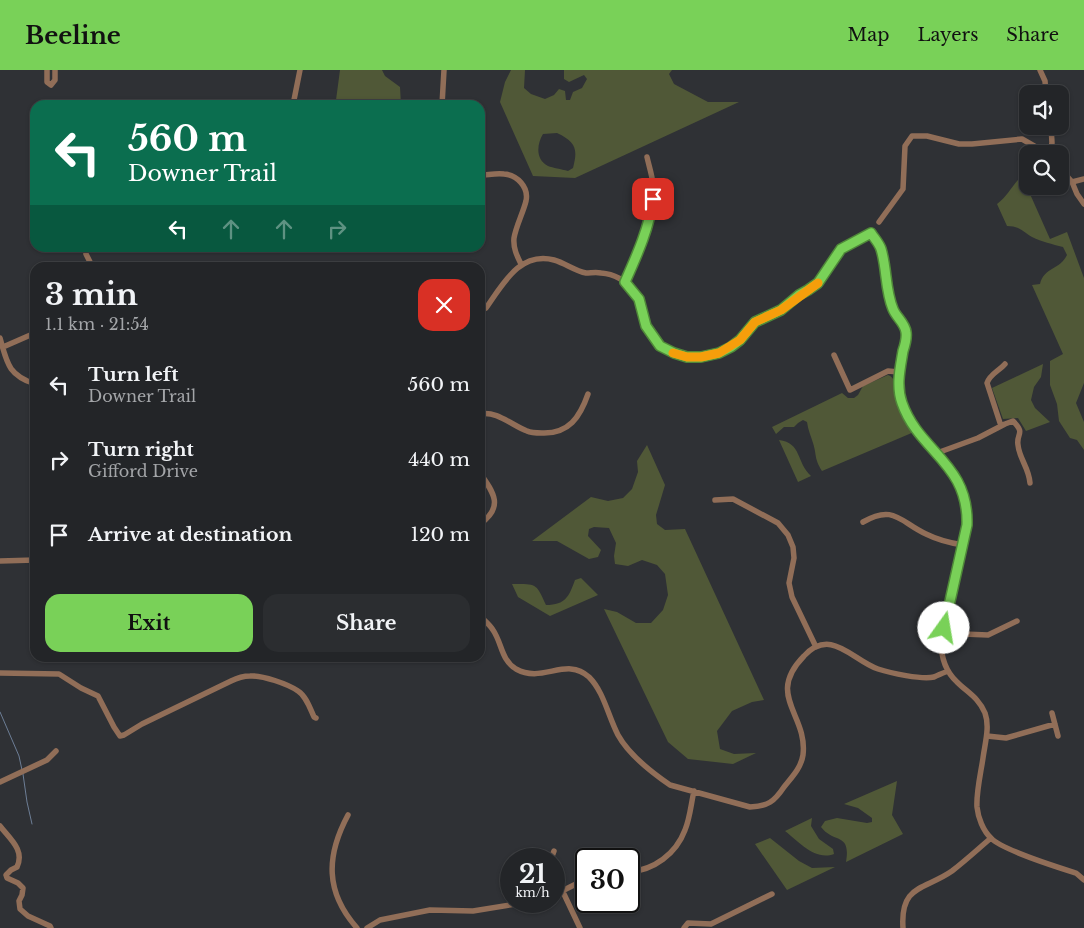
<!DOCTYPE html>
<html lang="en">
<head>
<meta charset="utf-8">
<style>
	:root { --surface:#232528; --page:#2b2d30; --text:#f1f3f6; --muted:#a3a5a8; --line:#404245; --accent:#79d158 }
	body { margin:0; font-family:"Libre Baskerville",serif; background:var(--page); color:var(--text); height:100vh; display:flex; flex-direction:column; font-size:19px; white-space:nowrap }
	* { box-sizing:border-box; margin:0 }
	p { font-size:16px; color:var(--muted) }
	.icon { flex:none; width:28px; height:28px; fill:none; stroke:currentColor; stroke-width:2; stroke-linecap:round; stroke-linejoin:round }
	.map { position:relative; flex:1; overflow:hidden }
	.panel { position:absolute; left:30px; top:192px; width:455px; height:400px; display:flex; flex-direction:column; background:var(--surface); border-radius:15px; box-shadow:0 1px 4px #0004,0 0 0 1px var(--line) }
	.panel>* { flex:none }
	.hud { position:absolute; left:30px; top:30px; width:455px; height:152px; border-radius:15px; box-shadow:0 1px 4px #0004,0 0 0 1px var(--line); background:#0b6e4f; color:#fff; overflow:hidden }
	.tools { position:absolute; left:1019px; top:15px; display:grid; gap:10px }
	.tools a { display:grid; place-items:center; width:50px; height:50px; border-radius:10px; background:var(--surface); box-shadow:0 1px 4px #0004,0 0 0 1px var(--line); font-size:25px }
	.speed { position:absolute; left:500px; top:778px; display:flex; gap:10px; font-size:25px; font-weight:700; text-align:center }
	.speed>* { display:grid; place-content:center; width:65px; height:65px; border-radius:50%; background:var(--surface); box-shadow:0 1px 4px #0004,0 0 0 1px var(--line); line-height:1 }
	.speed small { font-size:12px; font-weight:400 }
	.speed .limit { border:2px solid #111; border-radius:8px; background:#fff; color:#111 }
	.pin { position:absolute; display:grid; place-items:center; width:42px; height:42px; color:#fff; margin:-21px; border-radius:10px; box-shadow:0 2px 8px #0006 }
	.me { position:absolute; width:55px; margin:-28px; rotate:13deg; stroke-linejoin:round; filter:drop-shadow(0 0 4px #0008) }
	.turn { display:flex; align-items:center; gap:18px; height:105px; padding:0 15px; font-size:22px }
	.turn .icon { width:65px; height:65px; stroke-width:2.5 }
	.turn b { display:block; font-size:35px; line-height:42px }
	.lanes { display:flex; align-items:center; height:48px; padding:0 15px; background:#0003; justify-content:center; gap:25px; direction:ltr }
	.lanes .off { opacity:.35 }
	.round { display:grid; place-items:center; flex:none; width:52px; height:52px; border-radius:15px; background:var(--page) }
	.head { display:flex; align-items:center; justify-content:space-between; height:85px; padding:0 15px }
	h1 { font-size:30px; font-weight:700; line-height:38px }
	.primary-button { display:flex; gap:10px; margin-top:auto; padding:10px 15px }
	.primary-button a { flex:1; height:58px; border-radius:15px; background:var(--accent); color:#111; font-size:20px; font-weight:700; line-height:58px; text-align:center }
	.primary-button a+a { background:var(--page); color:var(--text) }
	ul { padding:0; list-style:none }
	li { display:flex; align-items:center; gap:15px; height:75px; padding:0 15px }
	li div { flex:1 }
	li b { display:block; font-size:19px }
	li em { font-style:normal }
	header { display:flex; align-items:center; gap:30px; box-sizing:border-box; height:70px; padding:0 25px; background:var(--accent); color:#111 }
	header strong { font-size:24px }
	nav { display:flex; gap:28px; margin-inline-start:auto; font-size:18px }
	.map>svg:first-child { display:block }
</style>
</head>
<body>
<header>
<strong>Beeline</strong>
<nav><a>Map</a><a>Layers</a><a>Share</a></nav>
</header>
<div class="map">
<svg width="1084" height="858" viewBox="0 0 1084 858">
	<rect width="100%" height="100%" fill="#2f3135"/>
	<path fill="#505837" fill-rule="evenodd" d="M340,0H382L385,6L400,17L401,35H356L349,31L336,30Z
		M511,0H525L524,18L531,24L545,29L554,25L559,19L565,21L566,30H570L573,22L582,18L587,9L584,5L569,12L564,9V0H672L669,4L674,14L708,32H739L575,108L533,106L500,32L505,12ZM557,63C576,72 578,79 573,98L568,101C561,99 553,98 548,96C535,89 537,74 543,64Z
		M1022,106L1050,169L1067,162L1084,208V313L1076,333L1084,352V380L1077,370L1070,368L1059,351L1057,334L1050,315V291L1063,284L1032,215L1040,214C1044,197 1060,200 1067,185L1063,177C1052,174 1042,172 1032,167C1022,161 1019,156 1007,156L997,134C1008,126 1012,115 1022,106Z
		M1043,294L1041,307L1034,317L1031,330L1035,338L1050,352L1026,361L1018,348L1003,349L992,318Z
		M888,305C898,309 895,321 897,330C900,342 907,352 914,362L822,401C814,388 817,386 813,373C811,366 808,360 807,352L803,350L798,353L794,357H784L776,364L772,357L842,323L848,328H854L858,325L863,316Z
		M779,370C802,373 796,392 811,406L798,412Z
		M647,375L665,415L656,445L657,454L665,460L685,459L764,630L752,632L732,641L717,661L720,679L734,684L756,683L733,694L688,689L668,672L604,539L617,542L636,553H651L663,540L668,525L665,504L657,495L642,490L628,496L615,494L614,486L616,473L609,458L594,457L589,459L588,466L601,480L598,487L589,489L557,471H532L591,427L608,431L623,428L632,419L638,402L637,391Z
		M581,508L598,525L550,546L518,527L512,514C537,514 536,513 546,535C566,535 569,526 575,510Z
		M897,711L892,745L903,764L846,792C851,762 834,774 821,757L825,751L837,748L867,753L872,752V748L858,738L844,734Z
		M812,748L811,756L819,769L833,779L834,784C815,791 799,772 785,761Z
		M770,768L799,791L812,798L835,797L787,820L755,774Z"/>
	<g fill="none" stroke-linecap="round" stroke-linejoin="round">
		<path stroke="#6d7e96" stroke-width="1" d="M0,642L19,686L22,700
			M23,704L27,732L32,754"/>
		<path stroke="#916e58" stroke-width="5.5" d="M47,0V12L51,15L55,10V0
			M1040,0L1045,11L1046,24
			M293,35L300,0
			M442,35L444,0
			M1049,84L1052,73L1051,56
			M1060,98L1072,112L1084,109
			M480,105C487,105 496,103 504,104C517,105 529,117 526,131C523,143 516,156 514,168C513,178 517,186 521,194
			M1072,112L1077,124L1084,134
			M879,152L903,119L905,76L912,66H927L959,74H972L1022,69L1048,84
			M86,184L93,198
			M625,212C638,182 656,148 653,114C652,105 649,96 647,87
			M480,241L486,238C503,214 520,181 554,190C565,193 575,201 586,203C591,203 596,202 601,203C614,204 626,211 634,221C642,231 641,244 646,256C655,277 679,289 702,287C716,285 732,279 742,268C747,262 751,255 757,251C764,246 773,244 781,240C788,236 792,230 799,226C805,221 812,219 817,213C827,204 830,188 841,179C849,172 862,168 871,163C874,168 879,173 881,179C887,198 885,220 893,239C896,247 905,253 906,262C907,268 905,275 903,281C900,299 896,316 902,333C919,383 969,393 967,455L941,571C941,587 945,601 957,612C968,623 978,627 985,643C990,657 985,673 983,688C981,702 976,723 977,737C978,747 983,761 991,768C1002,780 1057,797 1076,803L1084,810
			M0,268C7,293 8,305 35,314
			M3,277L35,263
			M834,285L850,320L888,301L899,302
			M480,344C496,340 513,356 527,361C531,363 537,363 542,363C569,364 580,347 588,324
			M1001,356L987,313C990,304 999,301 1005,294
			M937,383L978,368L1005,354L1013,351C1026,364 1016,363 1018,375C1019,388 1029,398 1030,413
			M480,403C494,423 504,437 480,454
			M715,430L733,429L778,453L788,465L793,477L794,488L789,513L792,527L816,577
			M863,452C894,434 900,452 926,464C938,470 950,473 963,475
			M0,491L35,490
			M480,546C484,550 490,555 493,560C502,573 501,590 516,599C543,614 566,586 589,607C604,622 608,646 618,665C629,685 651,702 670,715L750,737C768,736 774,732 784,717C792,707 801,698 803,685C808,644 765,626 804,586C831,557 852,590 878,599C890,603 922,610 934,607C938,605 943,603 948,601
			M944,559L963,564L988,565L1017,551
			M0,603L59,604L81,618L98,626L114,657L120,666L124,665L142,654L231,611C237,608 243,606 250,606C262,605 288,614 298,621C306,626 310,638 314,647L316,648
			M1052,643L1058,666
			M987,666L1006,668L1055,654
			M0,712L47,690L56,681
			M348,745C326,786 325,822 357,858
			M0,756C10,769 25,780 17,797L11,800L6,805L7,808L18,813L23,818L22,825L19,831L20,839L28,846L50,856L51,858
			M551,789L554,781
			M629,802C654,800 676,784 685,760C690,748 691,734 694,721
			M554,814L558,824
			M563,822L580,858
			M554,825L586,809
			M367,858L380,850L430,840L473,841L534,831
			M684,858L688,853L711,854L772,824
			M903,858C900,814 925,820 952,801C965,791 978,779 991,768"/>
	</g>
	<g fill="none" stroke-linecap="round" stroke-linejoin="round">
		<g stroke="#4f8839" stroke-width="12">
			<path id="route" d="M653,129C649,159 637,185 625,212L639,229L646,256L660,276L674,283L687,287H701L719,283L731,277L740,270L755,252L781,240L799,225L808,220L818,213L841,179L871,163C874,168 879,173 881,179C887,198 885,220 893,239C896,247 905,253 906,262C907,268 905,275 903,281C900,299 896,316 902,333C919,382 969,393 967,455L944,558"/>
		</g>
		<use href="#route" stroke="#79d158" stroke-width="9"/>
		<path stroke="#f59e0b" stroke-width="9" d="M673,283L687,287H701L719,283L740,270L755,252L781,240L818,213"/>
	</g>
</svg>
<div class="tools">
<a><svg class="icon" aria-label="sound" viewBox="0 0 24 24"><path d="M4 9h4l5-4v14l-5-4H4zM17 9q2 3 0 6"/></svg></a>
<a><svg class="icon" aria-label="search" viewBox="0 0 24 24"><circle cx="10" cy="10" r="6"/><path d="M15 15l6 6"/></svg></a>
</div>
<div class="speed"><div>21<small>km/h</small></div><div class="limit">30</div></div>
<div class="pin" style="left:653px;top:129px;background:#d93025"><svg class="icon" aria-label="arrive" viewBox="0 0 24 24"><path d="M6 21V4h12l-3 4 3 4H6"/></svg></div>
<svg class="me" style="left:944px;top:558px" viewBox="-20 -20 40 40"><circle r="19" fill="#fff"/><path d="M0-13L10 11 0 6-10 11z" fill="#79d158"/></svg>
<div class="hud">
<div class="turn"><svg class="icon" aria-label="left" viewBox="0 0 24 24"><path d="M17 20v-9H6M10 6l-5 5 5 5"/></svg><div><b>560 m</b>Downer Trail</div></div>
<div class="lanes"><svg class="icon" aria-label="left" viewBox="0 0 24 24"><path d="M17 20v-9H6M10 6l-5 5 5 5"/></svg><svg class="icon off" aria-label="ahead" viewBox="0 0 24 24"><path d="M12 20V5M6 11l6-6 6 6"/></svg><svg class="icon off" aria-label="ahead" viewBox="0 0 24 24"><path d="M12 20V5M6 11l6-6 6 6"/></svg><svg class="icon off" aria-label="right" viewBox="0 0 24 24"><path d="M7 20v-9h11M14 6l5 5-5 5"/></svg></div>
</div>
<section class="panel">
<div class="head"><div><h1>3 min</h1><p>1.1 km · 21:54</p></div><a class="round" style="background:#d93025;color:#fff"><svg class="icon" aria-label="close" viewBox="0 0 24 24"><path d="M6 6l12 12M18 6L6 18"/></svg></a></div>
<ul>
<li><svg class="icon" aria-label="left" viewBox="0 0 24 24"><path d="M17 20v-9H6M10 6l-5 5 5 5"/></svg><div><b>Turn left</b><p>Downer Trail</p></div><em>560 m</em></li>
<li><svg class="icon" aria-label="right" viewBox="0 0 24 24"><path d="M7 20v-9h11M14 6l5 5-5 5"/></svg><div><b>Turn right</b><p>Gifford Drive</p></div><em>440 m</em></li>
<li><svg class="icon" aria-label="arrive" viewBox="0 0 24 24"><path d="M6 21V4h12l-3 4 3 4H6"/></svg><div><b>Arrive at destination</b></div><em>120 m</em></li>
</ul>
<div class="primary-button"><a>Exit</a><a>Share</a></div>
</section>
</div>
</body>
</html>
